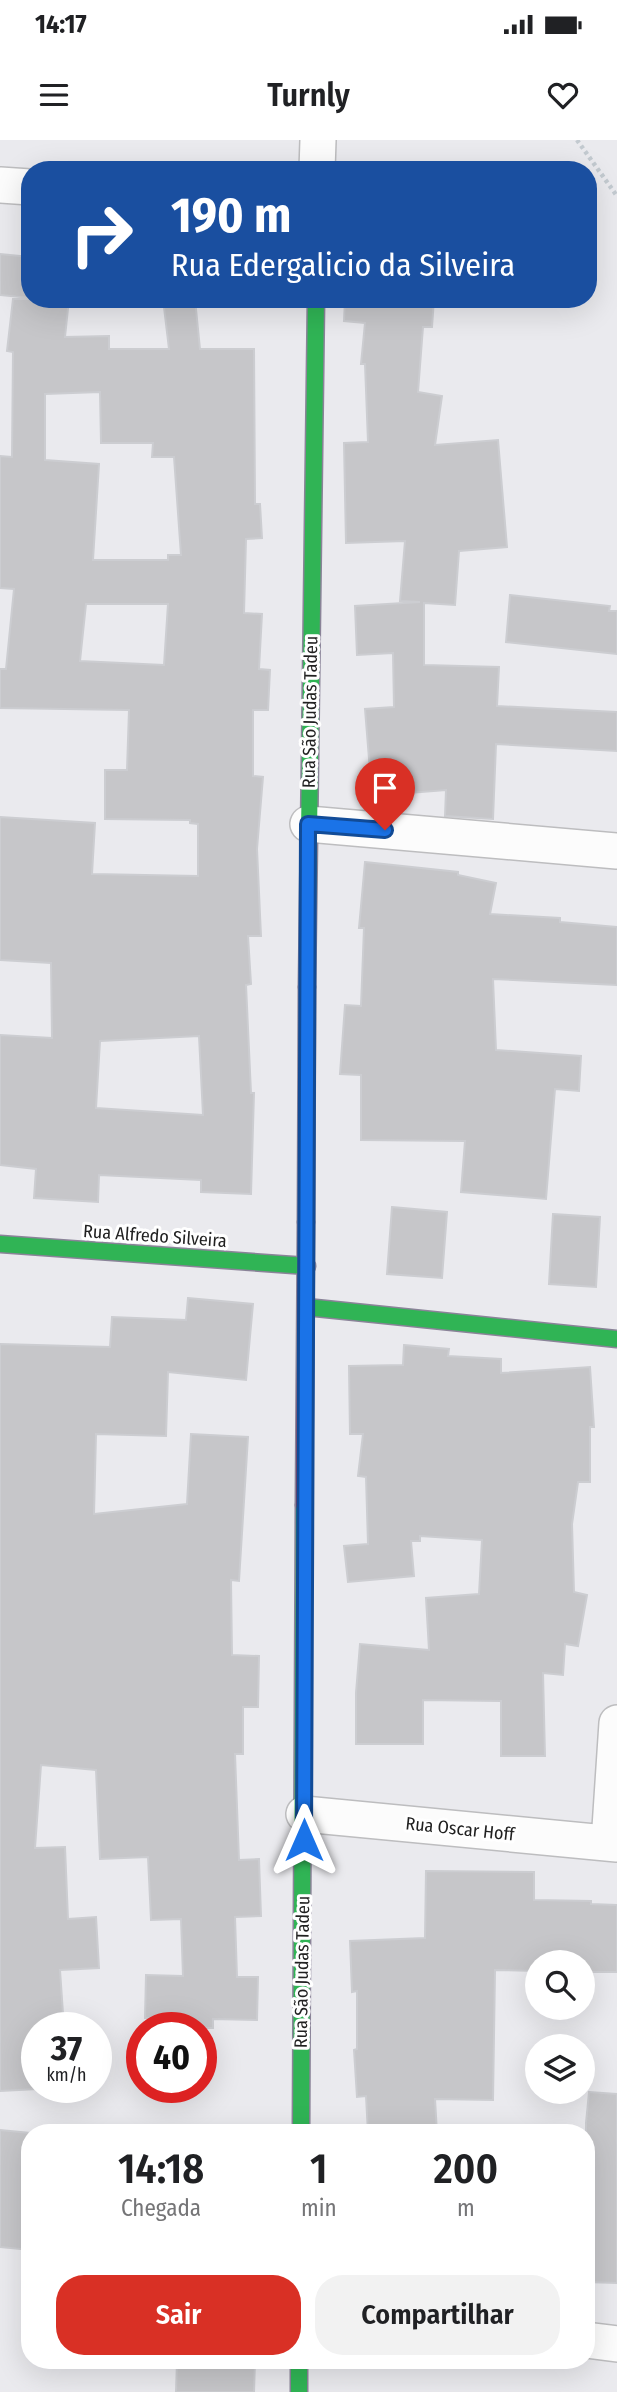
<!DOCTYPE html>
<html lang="pt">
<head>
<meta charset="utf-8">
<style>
	:root { --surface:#fff; --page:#f2f2f2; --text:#202124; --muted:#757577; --accent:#d93025 }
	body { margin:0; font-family:"Fira Sans Condensed",sans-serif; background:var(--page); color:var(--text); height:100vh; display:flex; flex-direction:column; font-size:26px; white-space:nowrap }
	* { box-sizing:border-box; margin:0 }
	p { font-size:23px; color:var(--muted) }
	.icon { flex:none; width:38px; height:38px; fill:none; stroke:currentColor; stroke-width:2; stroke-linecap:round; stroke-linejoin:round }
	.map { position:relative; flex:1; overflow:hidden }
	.drawer { position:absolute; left:21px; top:1984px; width:574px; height:245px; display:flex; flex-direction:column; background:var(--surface); border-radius:28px; box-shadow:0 7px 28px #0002 }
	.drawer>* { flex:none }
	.top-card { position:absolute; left:21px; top:21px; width:576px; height:147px; border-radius:28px; box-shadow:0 7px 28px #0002; background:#1a4fa0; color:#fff; overflow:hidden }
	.tools { position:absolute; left:525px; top:1810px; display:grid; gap:14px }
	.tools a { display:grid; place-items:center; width:70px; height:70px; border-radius:50%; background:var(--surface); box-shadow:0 7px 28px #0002; font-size:35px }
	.speed { position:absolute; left:21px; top:1872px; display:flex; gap:14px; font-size:35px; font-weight:700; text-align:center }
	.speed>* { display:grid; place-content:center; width:91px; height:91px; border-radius:50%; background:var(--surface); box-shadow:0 7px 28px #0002; line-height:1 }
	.speed small { font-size:18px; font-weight:400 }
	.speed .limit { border:10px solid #d22; background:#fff; color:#111 }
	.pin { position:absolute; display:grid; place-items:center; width:60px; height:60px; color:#fff; margin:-72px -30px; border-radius:50% 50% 50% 0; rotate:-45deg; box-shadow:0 0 7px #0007 }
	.pin .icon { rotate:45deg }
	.me { position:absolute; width:77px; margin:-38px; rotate:0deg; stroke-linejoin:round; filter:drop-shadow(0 0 5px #0008) }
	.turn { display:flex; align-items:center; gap:24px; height:147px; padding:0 35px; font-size:32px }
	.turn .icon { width:91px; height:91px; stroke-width:2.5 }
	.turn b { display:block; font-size:49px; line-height:60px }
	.eta { display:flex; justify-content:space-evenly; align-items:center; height:119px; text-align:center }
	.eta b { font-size:42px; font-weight:600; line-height:49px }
	.primary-button { display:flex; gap:14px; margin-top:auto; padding:14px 35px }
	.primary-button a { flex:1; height:80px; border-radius:28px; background:var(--accent); color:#fff; font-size:28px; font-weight:600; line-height:80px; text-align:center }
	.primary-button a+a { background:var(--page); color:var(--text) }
	.status { display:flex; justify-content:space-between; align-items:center; height:49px; padding:0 35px; background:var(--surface); direction:ltr }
	.status svg { height:19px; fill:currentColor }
	header { display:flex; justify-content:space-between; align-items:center; height:91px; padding:0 35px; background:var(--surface); font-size:32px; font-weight:600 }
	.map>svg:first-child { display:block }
</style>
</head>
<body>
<div class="status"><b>14:17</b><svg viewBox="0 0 49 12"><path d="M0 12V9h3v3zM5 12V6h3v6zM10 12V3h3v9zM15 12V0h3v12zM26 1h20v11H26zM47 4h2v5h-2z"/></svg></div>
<header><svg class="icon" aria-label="menu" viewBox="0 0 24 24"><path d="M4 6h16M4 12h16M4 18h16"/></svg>Turnly<svg class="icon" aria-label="heart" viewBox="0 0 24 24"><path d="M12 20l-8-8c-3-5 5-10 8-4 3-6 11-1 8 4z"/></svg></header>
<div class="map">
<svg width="617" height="2252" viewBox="0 0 617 2252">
	<rect width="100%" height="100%" fill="#eaeaee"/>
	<path fill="#c6c6c9" stroke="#cccdd1" stroke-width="2" fill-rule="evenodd" d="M0,114L30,117V158L0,155Z
		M13,159H69L65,197L109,196V209H169L163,159H195L200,209H254L255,364H260L262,398L246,399L244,473L262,474L259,529L270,530L268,570H253V636L263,637L257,709L261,796H248L251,844L246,845L251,953H254L251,1054L201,1052V1040L99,1035L98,1062L34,1058L36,1029L0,1025V895L52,898L51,823L0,820V677L95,683L92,734L198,736V684L190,683V680L105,679V630H127L129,570L0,568V529H6L14,449L0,448V316L12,317L13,212L7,211ZM100,252L101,303H153L152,317H174L181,415H168V420H93L99,324L45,320V254ZM86,464H168L164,525L80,521ZM199,896L203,975L96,968L100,901Z
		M345,159H434L432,187H423L418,252L442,256L435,305L498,300L507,407L459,411L455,465L424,463V525L499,527L497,566L617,572V611L496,604L493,679L445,676L446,650L372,656L365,569L394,567L393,513L357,515L355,466L420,462L400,461L405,401L346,403L344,303L368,302L365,224H361L365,183L344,181Z
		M510,455L610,466L609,471H617V514L506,502Z
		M365,722L458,732V735L496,743L490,774L560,778V782L617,787V845L493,839L496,910L581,916L579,951L555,949L546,1059L461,1052L465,1001L361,1000V935L340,934L345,865L361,866L364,788H359Z
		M392,1067L447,1072L442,1138L387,1134Z
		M553,1074L600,1077L596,1147L549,1144Z
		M188,1158L253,1164L246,1240L168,1232L166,1296L96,1294L94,1374L187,1364L191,1294L248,1297L239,1441L231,1440L232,1515L259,1516L258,1567H243V1614H235L239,1720L259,1719L261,1776L235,1777L237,1837H258L257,1880L213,1879V1888H153V1878H145L146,1835L183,1836L181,1779L151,1780L148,1717L100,1719L96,1630L41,1625L35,1708L65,1707L68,1779L96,1777L99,1828L60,1830L64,1888H37V1949L0,1951V1204L110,1207L112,1177L186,1180Z
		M404,1205L449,1209L448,1216L501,1219V1233L590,1227L594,1287H590V1342H578L572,1384L574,1452L587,1455L578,1506L565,1504L563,1535L543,1533L545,1616H501V1561L423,1560V1604H356V1553L360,1504L429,1510L426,1458L479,1454L482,1400L420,1396V1401H411L414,1436L348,1442L344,1406L368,1404L366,1337L358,1336L363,1294H350L349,1226L403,1225Z
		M426,1731L534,1732V1760L591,1761V1764L617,1765V1832H583V1822H537V1831L495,1830L493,1960L435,1959L437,1993H368L366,1956L357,1957L354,1910L357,1909V1851L352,1852L350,1801L425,1798Z
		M589,1952L617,1954V2143L586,2142V1983Z
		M0,1990L30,1993V2110L0,2107Z
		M177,2221H255L254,2252H176Z"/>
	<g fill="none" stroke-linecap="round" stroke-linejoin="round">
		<g stroke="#bdbdbf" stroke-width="38">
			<path id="street" d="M317,30L318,0
				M0,45L30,47
				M308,684L617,711
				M304,1674L617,1704
				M609,1703L617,1583
				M586,2200L617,2204"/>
		</g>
		<g stroke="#8a8398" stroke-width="19">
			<path id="fast" d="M307,847L316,159
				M0,1104L307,1126
				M306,1167L617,1199
				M301,1993L304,1365
				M299,2221V2252"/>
		</g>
		<g stroke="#8a8398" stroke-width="19">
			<path id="slow" d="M306,1082L307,847"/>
		</g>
		<g stroke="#8a8398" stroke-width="19">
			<path id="jam" d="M304,1365L306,1082"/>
		</g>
		<path stroke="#c3cad0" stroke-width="4.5" stroke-dasharray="3.5 3.5" stroke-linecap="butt" d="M577,0L617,56"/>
		<use href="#street" stroke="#fcfcfc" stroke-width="35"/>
		<use href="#fast" stroke="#30b455" stroke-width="16"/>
		<use href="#slow" stroke="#ff9f0a" stroke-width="16"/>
		<use href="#jam" stroke="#e5322d" stroke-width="16"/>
	</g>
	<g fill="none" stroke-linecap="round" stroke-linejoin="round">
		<g stroke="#114b97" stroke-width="18">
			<path id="route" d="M304,1700L308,684L385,690"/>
		</g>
		<use href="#route" stroke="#1a73e8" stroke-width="12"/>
	</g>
	<g text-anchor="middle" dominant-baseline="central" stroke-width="6" stroke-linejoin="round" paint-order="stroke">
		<g font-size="18" fill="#212121" stroke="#fff">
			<text transform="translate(310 572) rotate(-89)">Rua São Judas Tadeu</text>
			<text transform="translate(155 1096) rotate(4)">Rua Alfredo Silveira</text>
			<text transform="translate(460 1689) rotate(6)">Rua Oscar Hoff</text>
			<text transform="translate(302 1832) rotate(-89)">Rua São Judas Tadeu</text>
		</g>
	</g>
</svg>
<div class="tools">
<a><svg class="icon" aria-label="search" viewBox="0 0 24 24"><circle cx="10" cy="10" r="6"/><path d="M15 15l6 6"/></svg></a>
<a><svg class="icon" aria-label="layers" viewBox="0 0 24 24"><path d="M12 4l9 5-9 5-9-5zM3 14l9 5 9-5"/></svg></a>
</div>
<div class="speed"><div>37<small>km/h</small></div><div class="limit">40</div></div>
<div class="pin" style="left:385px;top:690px;background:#d93025"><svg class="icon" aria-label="arrive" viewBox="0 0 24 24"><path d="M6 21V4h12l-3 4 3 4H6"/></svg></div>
<svg class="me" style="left:304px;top:1700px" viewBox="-20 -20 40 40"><path d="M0-17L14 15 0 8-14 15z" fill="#1a73e8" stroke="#fff" stroke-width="4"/></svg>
<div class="top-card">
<div class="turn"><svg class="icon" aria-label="right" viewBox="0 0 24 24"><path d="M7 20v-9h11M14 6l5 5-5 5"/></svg><div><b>190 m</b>Rua Edergalicio da Silveira</div></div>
</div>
<section class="drawer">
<div class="eta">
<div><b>14:18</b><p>Chegada</p></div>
<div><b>1</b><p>min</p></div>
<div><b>200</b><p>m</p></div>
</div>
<div class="primary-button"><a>Sair</a><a>Compartilhar</a></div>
</section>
</div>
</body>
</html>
